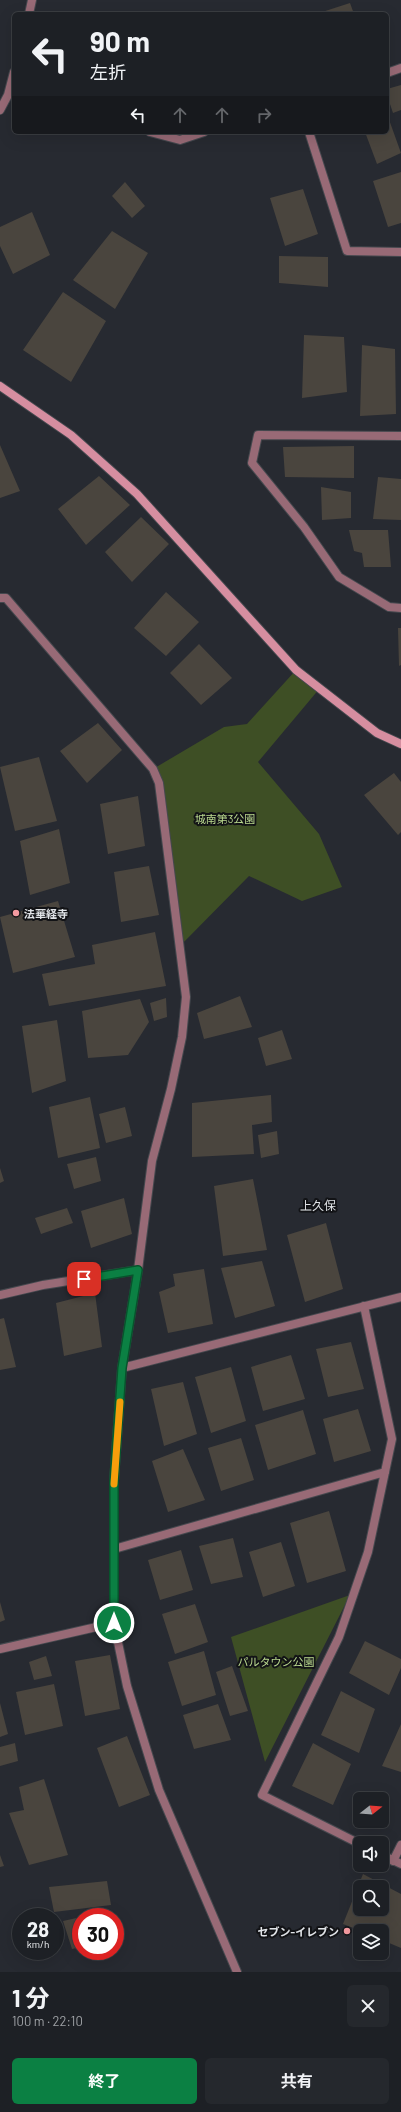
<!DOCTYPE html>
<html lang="ja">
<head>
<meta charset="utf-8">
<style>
	:root { --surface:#1d2025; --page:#25282d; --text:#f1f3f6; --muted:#a0a3a7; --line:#3b3e42; --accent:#0b8043 }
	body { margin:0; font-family:Barlow,"Noto Sans JP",sans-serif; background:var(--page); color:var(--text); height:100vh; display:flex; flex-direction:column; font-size:15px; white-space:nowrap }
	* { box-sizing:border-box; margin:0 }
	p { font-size:13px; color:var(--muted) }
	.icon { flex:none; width:22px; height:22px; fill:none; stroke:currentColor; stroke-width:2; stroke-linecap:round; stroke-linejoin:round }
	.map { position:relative; height:1972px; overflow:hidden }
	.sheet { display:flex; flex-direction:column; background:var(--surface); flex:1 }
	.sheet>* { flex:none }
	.guide { position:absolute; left:12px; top:12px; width:377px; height:122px; border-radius:6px; box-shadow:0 4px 16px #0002,0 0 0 1px var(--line); background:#1d2025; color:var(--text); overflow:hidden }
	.needle { width:26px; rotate:73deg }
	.tools { position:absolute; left:353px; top:1792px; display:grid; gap:8px }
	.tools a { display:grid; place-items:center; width:36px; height:36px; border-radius:6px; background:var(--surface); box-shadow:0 4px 16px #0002,0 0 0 1px var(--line); font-size:20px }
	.speed { position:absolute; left:12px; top:1908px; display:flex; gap:8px; font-size:20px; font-weight:700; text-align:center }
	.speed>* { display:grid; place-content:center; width:52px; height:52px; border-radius:50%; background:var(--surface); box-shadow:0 4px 16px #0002,0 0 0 1px var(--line); line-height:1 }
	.speed small { font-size:10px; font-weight:400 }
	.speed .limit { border:6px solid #d22; background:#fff; color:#111 }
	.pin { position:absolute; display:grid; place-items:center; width:34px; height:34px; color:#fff; margin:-17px; border-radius:8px; box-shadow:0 2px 6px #0006 }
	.me { position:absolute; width:44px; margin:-22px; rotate:0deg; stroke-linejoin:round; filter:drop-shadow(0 0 3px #0008) }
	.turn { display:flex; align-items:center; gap:14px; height:84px; padding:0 12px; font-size:18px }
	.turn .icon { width:52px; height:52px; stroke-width:2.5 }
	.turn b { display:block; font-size:28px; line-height:34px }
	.lanes { display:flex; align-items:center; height:38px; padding:0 12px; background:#0003; justify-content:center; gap:20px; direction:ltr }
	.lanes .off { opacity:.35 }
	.round { display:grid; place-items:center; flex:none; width:42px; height:42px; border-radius:6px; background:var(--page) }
	.summary { display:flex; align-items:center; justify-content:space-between; height:68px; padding:0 12px }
	h1 { font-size:24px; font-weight:700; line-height:30px }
	.action { display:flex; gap:8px; margin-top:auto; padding:8px 12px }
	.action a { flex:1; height:46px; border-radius:6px; background:var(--accent); color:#fff; font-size:16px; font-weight:700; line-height:46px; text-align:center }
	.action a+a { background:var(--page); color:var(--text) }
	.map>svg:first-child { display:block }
</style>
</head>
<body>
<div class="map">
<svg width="401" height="1972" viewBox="0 0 401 1972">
	<rect width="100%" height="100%" fill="#272a31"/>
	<path fill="#3e4f25" d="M296,670L320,688L258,762L319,834L342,887L302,901L249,876L180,946L153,769L224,727L247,724Z
		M350,1595L265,1762L231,1637Z"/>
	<path fill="#4a453e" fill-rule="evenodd" d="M350,3L354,14H316Z
		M401,85V110L393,113L387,95V89Z
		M387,114L401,153L377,164L365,132H387Z
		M401,172V223L388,227L373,181Z
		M125,182L145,206L132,218L112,196Z
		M303,189L318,234L285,246L270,198Z
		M32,212L50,255L13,274L0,246V227Z
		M112,231L148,253L115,309L73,280Z
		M279,256L328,257V287L279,283Z
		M63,292L106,321L71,382L23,350Z
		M304,335L344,337L347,392L302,398Z
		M362,345L395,349L396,414L360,416Z
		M0,445L20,491L0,498Z
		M354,446V478L285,477L283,447Z
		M99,476L130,505L86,545L58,509Z
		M378,477L401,479V520L373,519Z
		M321,487L351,492V518L322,520Z
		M141,517L169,544L132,582L105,552Z
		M349,530H388L391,567H364L362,553L354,551Z
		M166,592L199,622L166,656L134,628Z
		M398,628H401V665L399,666Z
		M199,644L232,678L201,705L170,673Z
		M98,723L122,750L87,783L60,751Z
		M39,757L57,821L15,831L0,767Z
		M394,773L401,782V832L398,835L364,795Z
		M138,796L145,846L108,854L100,804Z
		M59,829L70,883L30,895L20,841Z
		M149,866L159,915L121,922L114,872Z
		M58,901L75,957L13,973L0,917Z
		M155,932L166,986L49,1006L42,974L95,964L92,945Z
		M240,996L252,1027L204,1039L197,1013Z
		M166,998L167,1017L154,1021L150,1003Z
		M140,999L149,1022L128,1055L88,1058L82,1011Z
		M57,1020L66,1081L32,1093L22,1026Z
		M282,1030L292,1059L266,1066L258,1038Z
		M271,1095L272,1122L252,1125L254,1154L192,1157V1103Z
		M90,1097L100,1148L58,1158L49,1107Z
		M125,1107L132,1136L106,1143L99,1114Z
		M277,1131L279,1154L261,1158L258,1135Z
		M96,1157L101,1181L74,1189L67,1164Z
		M0,1168L4,1181L0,1183Z
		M253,1179L267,1250L223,1256L214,1186Z
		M124,1198L132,1234L91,1248L81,1211Z
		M67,1208L73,1223L41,1234L35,1218Z
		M326,1223L343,1289L305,1302L287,1235Z
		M262,1261L275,1306L235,1318L221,1268Z
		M204,1269L213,1324L168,1333L159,1292L175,1286L173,1274Z
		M95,1293L102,1347L64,1356L56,1303Z
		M4,1318L16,1367L0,1370V1319Z
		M351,1342L364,1389L328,1397L316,1349Z
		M291,1355L305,1399L263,1411L251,1367Z
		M231,1367L246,1421L211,1433L195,1377Z
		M183,1382L197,1434L164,1446L151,1389Z
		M358,1409L371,1451L334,1462L323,1419Z
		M303,1410L316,1454L268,1470L255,1425Z
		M241,1438L254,1480L221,1491L208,1448Z
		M183,1449L205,1500L168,1512L152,1461Z
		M329,1511L346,1571L307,1583L290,1523Z
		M233,1538L243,1577L211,1584L199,1546Z
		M281,1542L295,1586L263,1597L249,1552Z
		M181,1550L193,1590L160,1600L148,1560Z
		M0,1602L5,1620L0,1622Z
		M195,1604L208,1642L175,1654L162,1614Z
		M365,1641L401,1659V1668L389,1695L349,1673Z
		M204,1651L216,1695L182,1706L168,1662Z
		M110,1655L120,1709L85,1716L75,1661Z
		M46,1656L52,1676L34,1680L29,1662Z
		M232,1666L248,1711L230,1716L216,1672Z
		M54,1684L63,1726L25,1735L16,1692Z
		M341,1691L375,1709L359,1753L321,1735Z
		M0,1703L8,1734L0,1737Z
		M218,1704L231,1740L194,1749L183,1715Z
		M401,1724V1772L382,1766Z
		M127,1736L150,1795L119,1807L97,1748Z
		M15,1743L18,1761L0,1766V1747Z
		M313,1743L351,1764L333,1805L292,1786Z
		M44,1779L68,1855L29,1865L9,1813L24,1810L19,1787Z
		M0,1855L4,1866L0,1867Z
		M363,1874L401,1894V1948L382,1940V1931H361L343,1924ZM360,1887H382V1909H360Z
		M107,1881L111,1905L54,1912L49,1887Z
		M81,1917V1947L72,1949L63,1921Z"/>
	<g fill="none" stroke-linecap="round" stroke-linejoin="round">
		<g stroke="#45484e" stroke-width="10">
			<path id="lane" d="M114,1549L385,1472
				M0,1649L114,1623
				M360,1844L262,1795L339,1637L368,1552L392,1439L364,1306
				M382,1855L401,1864"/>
		</g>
		<g stroke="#45484e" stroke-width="10">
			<path id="street" d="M29,14L32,0
				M387,73L401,68
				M0,110L8,95L14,72
				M150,132L180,140L204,132
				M309,132L347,251L401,252
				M401,436L258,435L252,463L304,527L339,577L389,607L401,608
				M0,598H6L153,769L159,783L186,997L182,1037L171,1089L152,1161L138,1270
				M0,1295L43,1285L138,1270L122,1368L114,1481V1623L127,1686L159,1790L237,1972
				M122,1368L401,1297
				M393,1861L401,1845"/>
		</g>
		<g stroke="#45484e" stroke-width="10">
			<path id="secondary" d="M0,386L71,435L137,494L296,670L377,733L401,744"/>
		</g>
		<use href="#lane" stroke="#986a76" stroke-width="8"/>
		<use href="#street" stroke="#986a76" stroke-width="8"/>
		<use href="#secondary" stroke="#d68ea0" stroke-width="8"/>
	</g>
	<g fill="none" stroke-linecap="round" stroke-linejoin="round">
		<g stroke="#07532c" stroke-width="10">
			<path id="route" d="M84,1279L138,1270L122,1368L114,1481V1623"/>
		</g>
		<use href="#route" stroke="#0b8043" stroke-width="7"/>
		<path stroke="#f59e0b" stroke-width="7" d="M114,1484L120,1402"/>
	</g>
	<g fill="#f49aa0" stroke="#121316" stroke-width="1.5">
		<circle cx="16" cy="913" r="4"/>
		<circle cx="347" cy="1931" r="4"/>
	</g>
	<g text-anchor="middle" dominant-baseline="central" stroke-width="4" stroke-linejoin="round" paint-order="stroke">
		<g font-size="11" fill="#bbda90" stroke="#121316">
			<text x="225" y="818">城南第3公園</text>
			<text x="276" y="1661">パルタウン公園</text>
		</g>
		<g font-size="11" font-weight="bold" fill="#e1e4e8" stroke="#121316" text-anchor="start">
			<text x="24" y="913">法華経寺</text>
			<text x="339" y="1931" text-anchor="end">セブン-イレブン</text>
		</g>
		<g font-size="12" fill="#e1e4e8" stroke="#121316">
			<text x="318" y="1205">上久保</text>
		</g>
	</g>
</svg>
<div class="tools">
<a><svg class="needle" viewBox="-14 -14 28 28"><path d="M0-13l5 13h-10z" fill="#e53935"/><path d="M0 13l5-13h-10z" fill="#a0a3a7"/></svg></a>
<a><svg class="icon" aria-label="sound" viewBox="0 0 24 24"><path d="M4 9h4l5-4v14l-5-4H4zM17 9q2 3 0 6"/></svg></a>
<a><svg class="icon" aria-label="search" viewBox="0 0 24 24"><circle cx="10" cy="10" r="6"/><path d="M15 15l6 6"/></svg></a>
<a><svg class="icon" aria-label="layers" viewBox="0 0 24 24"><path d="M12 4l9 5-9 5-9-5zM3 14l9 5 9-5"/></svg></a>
</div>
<div class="speed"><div>28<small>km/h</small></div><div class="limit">30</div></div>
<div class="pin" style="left:84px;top:1279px;background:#d93025"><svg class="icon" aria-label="arrive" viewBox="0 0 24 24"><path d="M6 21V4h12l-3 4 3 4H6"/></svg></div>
<svg class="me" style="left:114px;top:1623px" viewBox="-20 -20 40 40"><circle r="17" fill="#0b8043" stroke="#fff" stroke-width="3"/><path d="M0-11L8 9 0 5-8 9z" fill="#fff"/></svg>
<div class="guide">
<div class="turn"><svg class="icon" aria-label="left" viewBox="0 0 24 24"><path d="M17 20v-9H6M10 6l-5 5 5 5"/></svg><div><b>90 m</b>左折</div></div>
<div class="lanes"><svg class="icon" aria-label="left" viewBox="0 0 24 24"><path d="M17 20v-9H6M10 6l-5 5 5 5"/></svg><svg class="icon off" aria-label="ahead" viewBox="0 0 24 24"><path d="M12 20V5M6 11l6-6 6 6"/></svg><svg class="icon off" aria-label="ahead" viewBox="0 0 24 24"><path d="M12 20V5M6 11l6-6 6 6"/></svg><svg class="icon off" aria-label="right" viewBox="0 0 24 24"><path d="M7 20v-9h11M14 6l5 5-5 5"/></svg></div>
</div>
</div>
<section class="sheet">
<div class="summary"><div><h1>1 分</h1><p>100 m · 22:10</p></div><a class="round"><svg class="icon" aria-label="close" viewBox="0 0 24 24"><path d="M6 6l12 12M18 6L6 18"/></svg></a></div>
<div class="action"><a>終了</a><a>共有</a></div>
</section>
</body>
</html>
